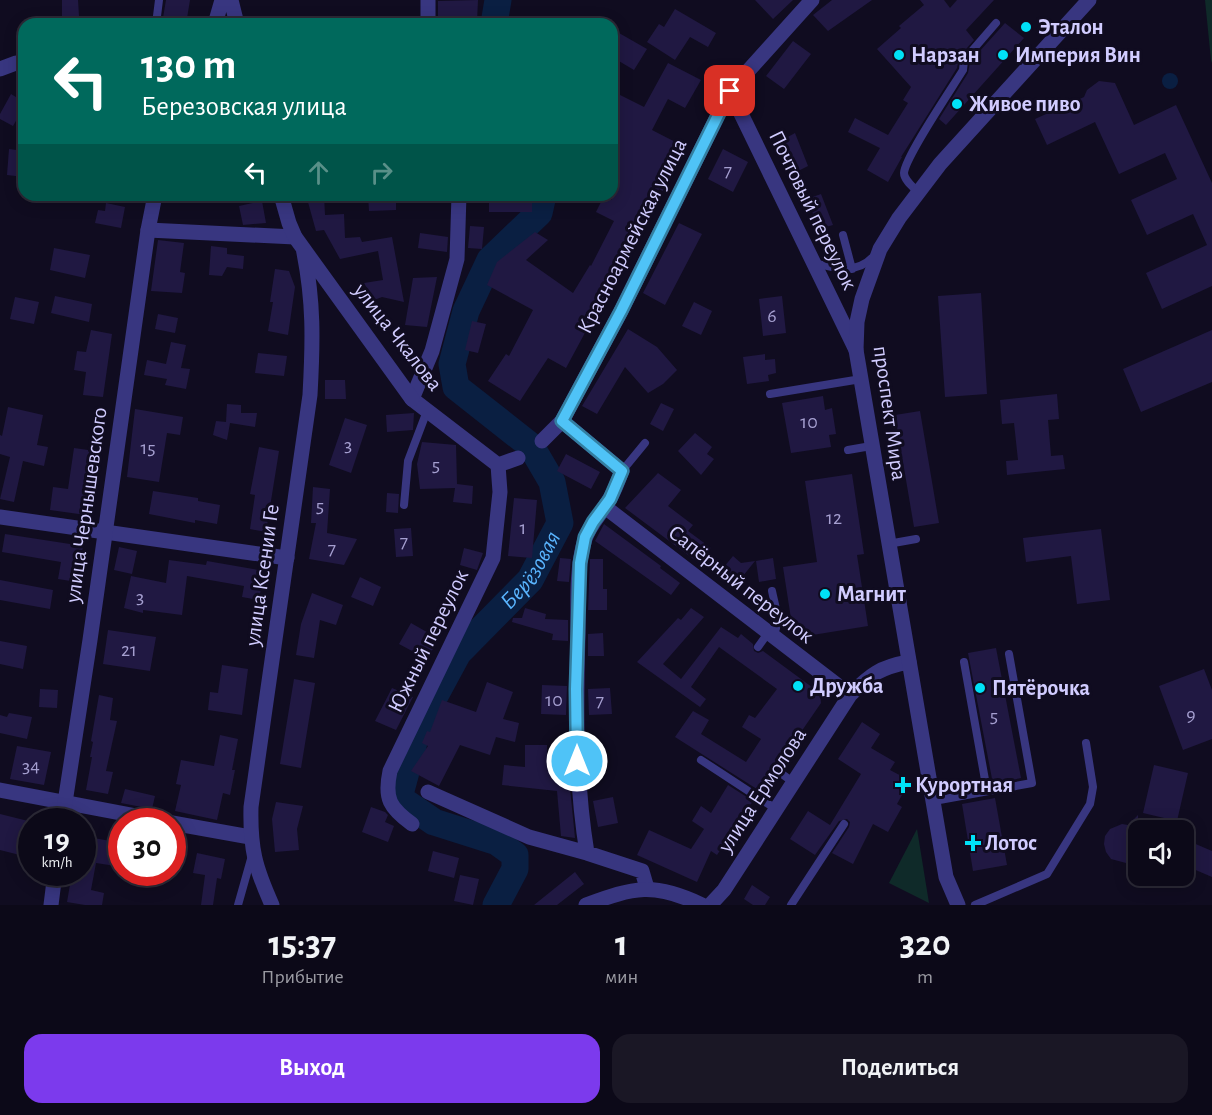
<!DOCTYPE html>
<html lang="ru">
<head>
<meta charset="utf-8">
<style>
	:root { --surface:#0c0918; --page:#1a1725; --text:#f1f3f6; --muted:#9a9aa2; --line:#2c2a37; --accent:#7c3aed }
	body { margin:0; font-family:"Alegreya Sans",sans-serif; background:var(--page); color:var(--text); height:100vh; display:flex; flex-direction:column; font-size:22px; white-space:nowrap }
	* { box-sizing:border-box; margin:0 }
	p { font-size:20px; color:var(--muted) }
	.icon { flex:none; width:33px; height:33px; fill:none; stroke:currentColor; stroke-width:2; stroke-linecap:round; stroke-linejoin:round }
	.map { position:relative; height:905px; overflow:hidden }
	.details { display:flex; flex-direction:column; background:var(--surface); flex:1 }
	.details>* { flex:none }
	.guide { position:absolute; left:18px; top:18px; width:600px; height:183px; border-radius:18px; box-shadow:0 3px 15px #0003,0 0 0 2px var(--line); background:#00695c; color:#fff; overflow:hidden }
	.controls { position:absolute; left:1128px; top:820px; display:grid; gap:12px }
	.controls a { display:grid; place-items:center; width:66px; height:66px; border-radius:12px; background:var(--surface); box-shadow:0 3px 15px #0003,0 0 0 2px var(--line); font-size:30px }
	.speed { position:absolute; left:18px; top:808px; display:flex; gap:12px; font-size:30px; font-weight:700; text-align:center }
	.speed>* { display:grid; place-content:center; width:78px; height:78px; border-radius:50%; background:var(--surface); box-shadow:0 3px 15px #0003,0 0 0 2px var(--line); line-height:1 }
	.speed small { font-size:15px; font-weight:400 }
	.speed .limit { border:9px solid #d22; background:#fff; color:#111 }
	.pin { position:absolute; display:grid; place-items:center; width:51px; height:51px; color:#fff; margin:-26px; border-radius:12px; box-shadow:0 3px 9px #0006 }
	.me { position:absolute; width:66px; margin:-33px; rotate:0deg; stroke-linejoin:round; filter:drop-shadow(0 0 4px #0008) }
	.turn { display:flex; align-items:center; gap:21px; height:126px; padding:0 24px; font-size:27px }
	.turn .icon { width:78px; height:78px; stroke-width:2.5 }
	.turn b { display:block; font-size:42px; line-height:51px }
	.lanes { display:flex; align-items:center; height:57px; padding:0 24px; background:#0003; justify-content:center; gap:30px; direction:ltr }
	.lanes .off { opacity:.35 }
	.eta { display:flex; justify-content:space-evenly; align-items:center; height:102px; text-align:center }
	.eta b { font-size:36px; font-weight:700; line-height:42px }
	.action { display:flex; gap:12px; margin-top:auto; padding:12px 24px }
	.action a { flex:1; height:69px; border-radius:18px; background:var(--accent); color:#fff; font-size:24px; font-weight:700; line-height:69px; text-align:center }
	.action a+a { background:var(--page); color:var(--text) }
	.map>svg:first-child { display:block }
</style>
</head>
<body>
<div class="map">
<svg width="1212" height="905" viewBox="0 0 1212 905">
	<rect width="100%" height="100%" fill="#100c20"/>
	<path fill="#0f2a29" d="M1205,0H1212V63L1211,60Z
		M917,829L929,903L889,883Z"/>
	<path fill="#0a1f42" d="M1162 81a8 8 0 1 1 16 0a8 8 0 1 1-16 0Z"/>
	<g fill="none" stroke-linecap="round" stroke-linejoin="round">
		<g stroke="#0a1f42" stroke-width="27">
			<path d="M494,24L498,0"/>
			<path id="s1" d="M496,905L515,869V855L497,842L434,822L399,798L418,727L458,653L530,580L560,523L552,482L531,446L456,387L452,364L466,311L490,260L539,213L543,195"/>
		</g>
	</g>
	<path fill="#201842" d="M62,0H78L79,16H62Z
		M166,0H190L186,24H162Z
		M478,0L477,22L438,23V1Z
		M755,0H793L773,19Z
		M832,0H872L828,31L813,15Z
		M920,0H944L950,8L957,0H994L966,30L974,40L959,57L957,68L901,157H902L888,182L867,170L880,148L848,132L855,118L888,135L908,103L903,100L911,87L877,49L901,28L899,26L924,5Z
		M675,9L716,33L708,47L690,37L675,60L647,42L659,24L664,27Z
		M1005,23L1024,38L946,125L939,119L968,73L970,62Z
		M612,29L647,49L634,70L612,57Z
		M793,41L811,54L784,89L766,76Z
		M668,63L701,80L685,108L668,99L652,130L685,147L663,191L659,189L650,204L614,279L566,368L548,358L520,401L488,381L506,354L509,356L533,310L487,285L497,262L535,232L548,240L526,260L573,293L590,265L591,266L614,221L596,212L604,196L612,200V91L644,107Z
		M1099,81L1115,83L1134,125L1176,105L1212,183V286L1162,309L1146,273L1207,245L1193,214L1147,235L1131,200L1177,179L1165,153L1119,174L1095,122L1047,145L1035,119L1084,97L1087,90Z
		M11,94L24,102V107L13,126L0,119V114Z
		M795,133L808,166L792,174L777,143Z
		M9,149L24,151V177L7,175Z
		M723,149L748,162L733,192L708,179Z
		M821,194L833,225L819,229L807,199Z
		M306,195H324L325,215L344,214L345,238L360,237L362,242L392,237L404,302L382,297L374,300L364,283L383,280L378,251L340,259L324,230L316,231Z
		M368,195H396V210L369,211Z
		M489,195H532V212H489Z
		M262,201L266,223L243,225L239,206Z
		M106,203L125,207L121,228L95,223L98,210L105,211Z
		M679,223L702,234L665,305L643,293Z
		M470,226L484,227L482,249L468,248Z
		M420,233L448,237L447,252L418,248Z
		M158,240L184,243L180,272L185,273L182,293L151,291Z
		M211,246L227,248V254L244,256L243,269L227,267L222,276L209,275Z
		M54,248L90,255L85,278L50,270Z
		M275,269L289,271L295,287L288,335L268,331L273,302H270Z
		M437,277L427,327L405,325L413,278Z
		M981,293L987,394L945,397L938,296Z
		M55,296L92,304L89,322L51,313Z
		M782,296L786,333L763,336L759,299Z
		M15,297L39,302L34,324L10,319Z
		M694,302L712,311L701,335L682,326Z
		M158,314L178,318L175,333L155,329Z
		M472,321L486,324L478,353L465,350Z
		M628,329L657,347L677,370L663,384L648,393L625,367L597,414L582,406Z
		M91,330L112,334L103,397L83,395L86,372L74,370L77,351L86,352Z
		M1212,330V382L1141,412L1123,369Z
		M171,342L186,345L181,368L190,369L186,389L165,385L167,379L144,375L147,360L166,364Z
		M258,353L287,356L284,376L255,373Z
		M765,354V360L775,359L776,373L768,375L769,381L747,384L743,357Z
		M325,380H345L346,399H325Z
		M1057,394L1059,419L1048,420L1051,456L1063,455L1065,469L1007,475L1006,461L1018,460L1014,423L1002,424L1000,400Z
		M823,396L825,410L832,408L836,434L829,435L831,447L791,453L782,403Z
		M661,403L674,409L663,431L650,424Z
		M227,404L241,405V413H257L255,427L230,423L227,440L213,435L216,421L226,422Z
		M8,407L43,415L37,445L48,447L44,466L23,461L14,502L0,499L10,457L0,454V435L2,436Z
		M135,409L183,417L180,435L167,433L159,482L127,477Z
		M920,411L939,523L914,527L895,415Z
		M414,413L413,430L387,432L386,415Z
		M345,418L367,425L351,473L329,465Z
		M695,433L712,447L707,454L714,459L701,475L678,451Z
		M422,442L456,445L457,484L473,486L472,504L453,502L455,488L420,489L417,464Z
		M259,447L279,451L266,532L250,529L255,495L250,494Z
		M74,448L95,451L86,515L50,510L53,487L68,489Z
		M566,454L600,472L591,489L557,471Z
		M658,473L681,490L668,506L693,525L688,531L711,548L700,564L625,508Z
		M852,474L864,554L857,555L868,626L794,638L783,567L817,562L805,481Z
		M313,487L330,489L327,533L357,539L344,565L309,559L316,523H311Z
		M153,491L198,498V501L220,505L217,524L195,520V523L149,514Z
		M387,493L399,494L398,513L386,512Z
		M514,498L537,500L532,558L508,556Z
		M604,524L661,566L660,568L680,583L671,595L595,541Z
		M411,528L413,556L396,557L394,529Z
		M1101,529L1110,600L1077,604L1071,556L1026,562L1023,538Z
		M5,534L83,546L77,582L58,579L61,562L2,552Z
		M119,547L137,551L132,574L114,570Z
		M464,548L483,553L477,570L460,565Z
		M733,556L741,563L755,561L735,586L719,573Z
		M560,558L571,559L569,582L557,581Z
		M773,558L776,579L759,582L756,561Z
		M590,559H603V589H607V610H588Z
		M169,560L206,565L207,561L264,571L259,600L242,597L244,586L187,576L182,615L143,610V613L124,608L131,576L166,583Z
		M360,577L381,587L373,606L351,597Z
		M0,580L53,590L50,609L0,600Z
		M312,593L343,605L336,625L320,620L314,658L296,655L301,624Z
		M525,608L546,614L545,619L568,620V641L552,640L553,634L512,622L513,618H522Z
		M691,608L704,617L663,664L681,679L721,627L738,638L741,634L753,644L754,651L758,653L763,651L820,693L821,703L779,764L773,763L770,766L769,771L772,774L760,791L675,737L693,711L709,720L701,734L746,762L761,739L742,727L749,715L755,718L777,689L719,647L691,687L706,699L700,707L637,662L678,618L681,620Z
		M411,623L439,639L427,659L399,644Z
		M108,630L156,637L150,671L103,664Z
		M603,633L604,656H588V634Z
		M0,641L27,646L23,669L0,664Z
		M996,648L1021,778L993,784L968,653Z
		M222,665L248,669L242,715L208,710L210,692L218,693Z
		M1204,669L1212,690V739L1183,750L1159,686Z
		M294,679L315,683L301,768L280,764Z
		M487,682L513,692L503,719L519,723L515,742L496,737L490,755L460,745L439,786L411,771L428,746L422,743L427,731L430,732L442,700L476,712Z
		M542,685L567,686L566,715L541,714Z
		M392,688L413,697L396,730L375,721Z
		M610,688L612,714L589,715L588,689Z
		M40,689L58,690L57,708L39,707Z
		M99,695L113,698L110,720L117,721L106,771L113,772L108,794L86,790L92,757H90L93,742L91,741Z
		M9,713L32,717L27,739L0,733V715L7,717Z
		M862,722L880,734L871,748L895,762L890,770L907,779L908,784L897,804L902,807L888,832L873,824L853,864L832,853L849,827L850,822L847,819L839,821L815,855L790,839L808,811L830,825L861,774L838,759Z
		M220,735L238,739L232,770H235L230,795L223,793L217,820L175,811L181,785L176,784L181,760L214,766Z
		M525,745H547V769L568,768L575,838L561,836L557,791L502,785L504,765L525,767Z
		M17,746L51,752L44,785L10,779Z
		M1154,765L1188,773L1177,821L1143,813Z
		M728,785L753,801L717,855L711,851L697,882L637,855L649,830L691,849L704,829L692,821L701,806L711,813Z
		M125,789L155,796L152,809L121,803Z
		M613,797L618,823L598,827L593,801Z
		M995,798L1007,865L973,871L962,804Z
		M276,802L303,806L297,829L299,850L275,852L272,819Z
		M371,807L385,812L388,815L385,822L394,826L388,842L362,832Z
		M0,814L32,822V844L28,857L0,850Z
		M1138,815V855L1133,860L1126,863L1111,859L1106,852L1104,844L1105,836L1110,829L1122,824L1128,825Z
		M82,836L122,843V867L96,863L91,890L104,893L102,905H85L67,902L72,873H82Z
		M1184,839L1212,851V877L1184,865Z
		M433,851L459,858L454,878L428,871Z
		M197,853L225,859L221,879L217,878L213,905H201L205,875L193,873Z
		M575,872L584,884L557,905H534Z
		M460,875L479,879L473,905L454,901Z
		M752,885L770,897L765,905H753L744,899Z"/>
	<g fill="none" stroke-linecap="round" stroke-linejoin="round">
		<path stroke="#383680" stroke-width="8" d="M156,24L159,0
			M918,192C913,187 904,180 904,173C905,157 952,88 963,70L964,60L996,23
			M843,235L852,269
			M815,263C835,269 857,274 873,257
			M770,394L861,379
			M848,450L871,446
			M622,471L645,443
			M404,505L408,461L427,411
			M888,544L916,539
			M772,636C782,624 775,606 772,591
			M758,647L768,633
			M964,662L987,791
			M701,760L776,809
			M775,769L793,782
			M934,801L1032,783L1009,654
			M238,905L251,859
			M791,905L844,824
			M975,905L1047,874L1090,804L1093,787L1086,743"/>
		<path stroke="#383680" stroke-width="15" d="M428,0V24
			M0,69L16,63L24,64
			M730,91L856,350
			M459,195L457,259L432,351L412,399L498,465L518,458
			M148,230L295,237
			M562,421L622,471C618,480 615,491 609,500C602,513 590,524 585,539C576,568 578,603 578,634C576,707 575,780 587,853
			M542,441L562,421L621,311L730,91L812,0
			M605,507L850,695
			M0,517L287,558
			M0,790L168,822
			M428,792L529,837L587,853L642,871L647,888
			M172,823L250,837
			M412,824C390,808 384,799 390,771L493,558L500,492L498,465
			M710,905L724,890L850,695C870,675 880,667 909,662"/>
		<path stroke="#383680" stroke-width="15" d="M231,0L237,24
			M215,24L222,0
			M281,195L289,223L295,237L412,399
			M62,822L90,640L148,230L155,195
			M51,905L55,873
			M272,905C255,867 250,849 251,807L310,395C313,341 314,301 303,248
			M586,905C634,887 654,882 702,905
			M958,905L946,877L941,848L856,350L857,322L862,299L880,249L899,218L940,164L1089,0"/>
	</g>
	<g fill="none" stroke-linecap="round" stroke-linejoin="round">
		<g stroke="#337fa1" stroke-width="15">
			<path id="route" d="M577,761L576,689L580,563L585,537L593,522L610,499L622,471L562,421L621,311L730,91"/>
		</g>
		<use href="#route" stroke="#4fc3f7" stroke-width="10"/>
	</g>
	<g fill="#00e1f7" stroke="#100c20" stroke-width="2">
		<circle cx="1026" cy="27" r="6"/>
		<circle cx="899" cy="55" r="6"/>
		<circle cx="1003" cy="55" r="6"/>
		<circle cx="957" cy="104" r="6"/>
		<circle cx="825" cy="594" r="6"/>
		<circle cx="798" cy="686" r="6"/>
		<circle cx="980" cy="688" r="6"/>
		<path d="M900 776h6v6h6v6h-6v6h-6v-6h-6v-6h6z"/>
		<path d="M970 834h6v6h6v6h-6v6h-6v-6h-6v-6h6z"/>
	</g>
	<g text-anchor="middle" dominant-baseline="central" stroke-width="6" stroke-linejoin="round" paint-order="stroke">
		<g font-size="20" fill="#a59fd0">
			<text x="728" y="171">7</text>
			<text x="772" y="316">6</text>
			<text x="809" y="422">10</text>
			<text x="348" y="445">3</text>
			<text x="148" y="448">15</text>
			<text x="436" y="465">5</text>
			<text x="320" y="506">5</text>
			<text x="834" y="518">12</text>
			<text x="523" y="528">1</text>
			<text x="404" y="542">7</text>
			<text x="332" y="549">7</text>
			<text x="140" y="597">3</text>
			<text x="129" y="650">21</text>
			<text x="554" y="700">10</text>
			<text x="600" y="701">7</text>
			<text x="1191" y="715">9</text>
			<text x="994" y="716">5</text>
			<text x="31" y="766">34</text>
		</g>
		<g font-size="22" font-weight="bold" fill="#d1ccff" stroke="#100c20" text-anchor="start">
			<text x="1038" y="27">Эталон</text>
			<text x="911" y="55">Нарзан</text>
			<text x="1015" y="55">Империя Вин</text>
			<text x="969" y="104">Живое пиво</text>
			<text x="837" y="594">Магнит</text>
			<text x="810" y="686">Дружба</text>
			<text x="992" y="688">Пятёрочка</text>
			<text x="915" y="785">Курортная</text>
			<text x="985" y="843">Лотос</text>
		</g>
		<g font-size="22" fill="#d1ccff" stroke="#100c20">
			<text transform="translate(813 210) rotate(64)">Почтовый переулок</text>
			<text transform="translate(632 236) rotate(-63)">Красноармейская улица</text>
			<text transform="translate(398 337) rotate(52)">улица Чкалова</text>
			<text transform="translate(890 413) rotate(82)">проспект Мира</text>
			<text transform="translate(86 505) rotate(-82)">улица Чернышевского</text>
			<text transform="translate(262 575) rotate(-82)">улица Ксении Ге</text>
			<text transform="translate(741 584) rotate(38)">Сапёрный переулок</text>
			<text transform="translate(428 641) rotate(-64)">Южный переулок</text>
			<text transform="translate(762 790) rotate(-57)">улица Ермолова</text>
		</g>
		<g font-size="24" font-style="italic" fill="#5ab5ff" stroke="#100c20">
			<text stroke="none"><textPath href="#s1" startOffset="454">Берёзовая</textPath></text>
		</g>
	</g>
</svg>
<div class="controls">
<a><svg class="icon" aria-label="sound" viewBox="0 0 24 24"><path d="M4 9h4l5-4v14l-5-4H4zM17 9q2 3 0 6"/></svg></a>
</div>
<div class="speed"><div>19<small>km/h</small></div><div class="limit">30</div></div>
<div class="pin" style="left:730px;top:91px;background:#d93025"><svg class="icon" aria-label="arrive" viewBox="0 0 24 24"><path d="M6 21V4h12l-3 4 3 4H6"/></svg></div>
<svg class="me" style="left:577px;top:761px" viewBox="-20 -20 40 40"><circle r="17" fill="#4fc3f7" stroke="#fff" stroke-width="3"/><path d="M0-11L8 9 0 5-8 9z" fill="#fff"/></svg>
<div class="guide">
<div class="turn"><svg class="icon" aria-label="left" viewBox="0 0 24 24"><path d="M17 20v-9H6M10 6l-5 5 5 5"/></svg><div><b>130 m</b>Березовская улица</div></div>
<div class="lanes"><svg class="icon" aria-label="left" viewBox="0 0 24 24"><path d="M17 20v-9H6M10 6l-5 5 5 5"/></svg><svg class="icon off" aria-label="ahead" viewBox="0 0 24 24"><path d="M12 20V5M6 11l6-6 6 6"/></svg><svg class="icon off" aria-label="right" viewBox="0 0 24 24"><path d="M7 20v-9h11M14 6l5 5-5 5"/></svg></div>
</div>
</div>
<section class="details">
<div class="eta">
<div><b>15:37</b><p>Прибытие</p></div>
<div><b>1</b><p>мин</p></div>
<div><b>320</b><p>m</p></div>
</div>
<div class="action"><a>Выход</a><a>Поделиться</a></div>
</section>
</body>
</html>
